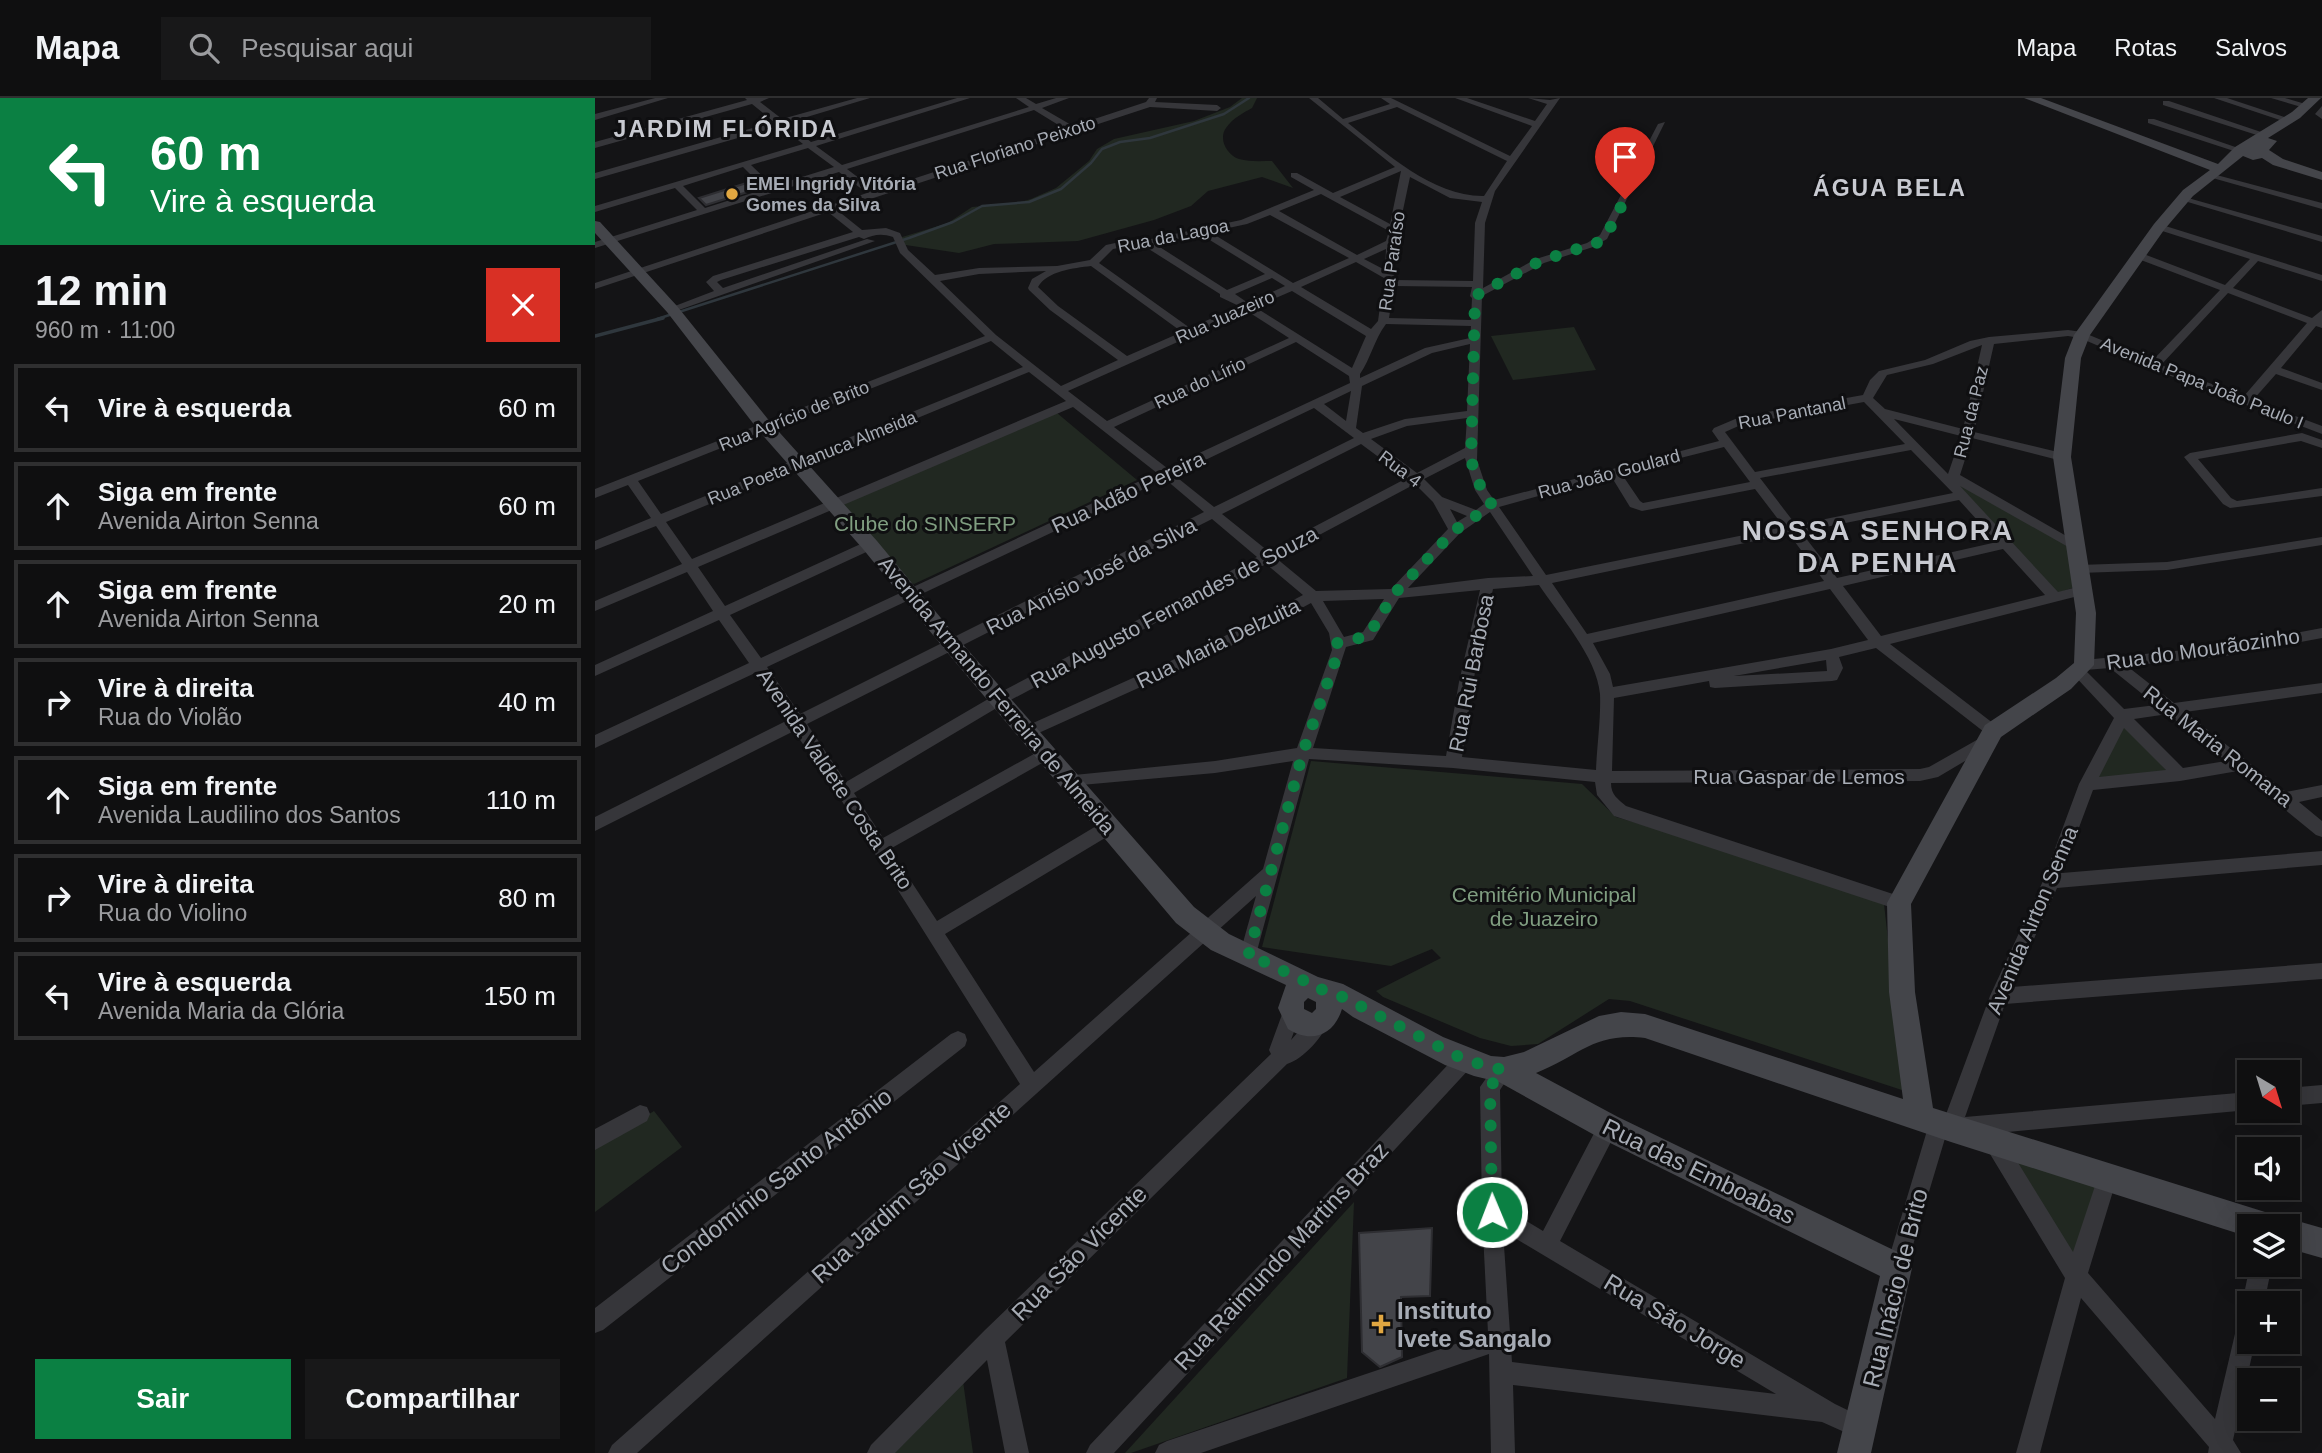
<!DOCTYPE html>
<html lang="pt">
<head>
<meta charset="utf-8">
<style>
	:root { --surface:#0f0f10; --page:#181819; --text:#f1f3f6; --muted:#9b9c9f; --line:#2f2f30; --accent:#0b8043 }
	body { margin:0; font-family:Helvetica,sans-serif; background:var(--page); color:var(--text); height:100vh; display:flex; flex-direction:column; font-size:26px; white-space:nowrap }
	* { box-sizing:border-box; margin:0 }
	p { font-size:23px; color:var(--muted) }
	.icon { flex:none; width:38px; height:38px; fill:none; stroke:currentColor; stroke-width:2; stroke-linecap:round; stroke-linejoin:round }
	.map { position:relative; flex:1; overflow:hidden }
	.details { display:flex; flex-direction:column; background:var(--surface); width:595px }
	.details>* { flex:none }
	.hud { background:#0b8043; color:#fff; overflow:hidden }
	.needle { width:46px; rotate:142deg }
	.buttons { position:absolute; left:1642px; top:962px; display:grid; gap:14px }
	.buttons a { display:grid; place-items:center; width:63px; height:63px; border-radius:0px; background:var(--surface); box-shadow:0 7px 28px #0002,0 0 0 2px var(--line); font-size:35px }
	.pin { position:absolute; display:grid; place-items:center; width:60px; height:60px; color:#fff; margin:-72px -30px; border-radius:50% 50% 50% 0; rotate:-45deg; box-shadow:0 0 7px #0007 }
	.pin .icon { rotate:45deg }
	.me { position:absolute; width:77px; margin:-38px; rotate:359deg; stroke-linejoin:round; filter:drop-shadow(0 0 5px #0008) }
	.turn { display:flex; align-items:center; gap:24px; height:147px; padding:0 35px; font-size:32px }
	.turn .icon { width:91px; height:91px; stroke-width:2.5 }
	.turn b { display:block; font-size:49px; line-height:60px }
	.round { display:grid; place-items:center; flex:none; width:74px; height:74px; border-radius:0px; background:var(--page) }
	.headline { display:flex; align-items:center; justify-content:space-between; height:119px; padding:0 35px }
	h1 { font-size:42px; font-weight:700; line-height:52px }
	.action { display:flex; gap:14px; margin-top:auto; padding:14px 35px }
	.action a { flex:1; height:80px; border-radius:0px; background:var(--accent); color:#fff; font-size:28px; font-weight:700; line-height:80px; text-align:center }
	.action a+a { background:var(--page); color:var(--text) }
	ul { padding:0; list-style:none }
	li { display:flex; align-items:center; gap:21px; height:88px; margin:0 14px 10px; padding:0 21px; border:4px solid var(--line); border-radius:0px }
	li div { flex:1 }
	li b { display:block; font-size:26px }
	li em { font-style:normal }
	header { display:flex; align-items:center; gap:42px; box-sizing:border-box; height:98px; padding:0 35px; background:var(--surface); border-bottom:2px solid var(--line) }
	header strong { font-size:33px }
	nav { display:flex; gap:38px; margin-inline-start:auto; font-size:24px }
	.search { width:490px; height:63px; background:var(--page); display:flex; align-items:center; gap:18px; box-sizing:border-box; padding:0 24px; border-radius:0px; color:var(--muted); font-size:26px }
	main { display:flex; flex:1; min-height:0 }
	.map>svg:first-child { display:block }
</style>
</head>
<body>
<header>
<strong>Mapa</strong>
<div class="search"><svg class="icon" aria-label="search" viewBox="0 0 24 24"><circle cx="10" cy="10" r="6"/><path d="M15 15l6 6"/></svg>Pesquisar aqui</div>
<nav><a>Mapa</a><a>Rotas</a><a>Salvos</a></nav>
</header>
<main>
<section class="details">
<div class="hud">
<div class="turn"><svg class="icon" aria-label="left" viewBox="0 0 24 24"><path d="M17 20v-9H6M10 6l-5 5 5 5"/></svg><div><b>60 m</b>Vire à esquerda</div></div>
</div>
<div class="headline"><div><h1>12 min</h1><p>960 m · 11:00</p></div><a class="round" style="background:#d93025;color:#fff"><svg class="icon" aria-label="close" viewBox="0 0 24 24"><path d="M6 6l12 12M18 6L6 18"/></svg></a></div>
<ul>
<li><svg class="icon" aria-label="left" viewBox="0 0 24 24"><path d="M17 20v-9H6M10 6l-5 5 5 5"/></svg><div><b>Vire à esquerda</b></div><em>60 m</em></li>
<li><svg class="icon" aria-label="ahead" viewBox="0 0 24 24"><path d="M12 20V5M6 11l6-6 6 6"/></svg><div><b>Siga em frente</b><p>Avenida Airton Senna</p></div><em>60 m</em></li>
<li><svg class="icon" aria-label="ahead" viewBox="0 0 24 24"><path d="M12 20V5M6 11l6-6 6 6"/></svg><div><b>Siga em frente</b><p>Avenida Airton Senna</p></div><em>20 m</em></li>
<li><svg class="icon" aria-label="right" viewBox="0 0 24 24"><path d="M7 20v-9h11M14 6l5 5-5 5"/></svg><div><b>Vire à direita</b><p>Rua do Violão</p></div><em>40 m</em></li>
<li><svg class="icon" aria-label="ahead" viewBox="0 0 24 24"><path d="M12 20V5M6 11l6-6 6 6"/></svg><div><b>Siga em frente</b><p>Avenida Laudilino dos Santos</p></div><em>110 m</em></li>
<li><svg class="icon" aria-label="right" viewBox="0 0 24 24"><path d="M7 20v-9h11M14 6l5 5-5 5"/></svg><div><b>Vire à direita</b><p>Rua do Violino</p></div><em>80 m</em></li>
<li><svg class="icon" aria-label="left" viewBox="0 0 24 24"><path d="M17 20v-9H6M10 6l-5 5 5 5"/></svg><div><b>Vire à esquerda</b><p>Avenida Maria da Glória</p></div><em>150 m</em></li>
</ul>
<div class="action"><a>Sair</a><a>Compartilhar</a></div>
</section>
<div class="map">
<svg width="1727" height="1355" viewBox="0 0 1727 1355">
	<rect width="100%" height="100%" fill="#141416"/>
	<path fill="#212821" d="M647,0H662L657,10C648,15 638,20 631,30C623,41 632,57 644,61C654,64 667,63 677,63L698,90L667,79L613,93L596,108L559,122L483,143L399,146L364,155L304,146V140L353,125L377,109L422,105L436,101L461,90L494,63L502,51L519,41L599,23L635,9Z
		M979,229L1001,272L918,282L896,238Z
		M462,315L542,382L319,486L311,482L246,405Z
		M1366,386L1472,447L1480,489L1463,495L1363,388Z
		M1530,625L1573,674L1496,682Z
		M716,663L987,686L1021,719L1288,797L1310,993L1035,903L1014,901L943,946L916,948L885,940L788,899L781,893L846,860L837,851L796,868L667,849Z
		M59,1013L87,1049L0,1114V1049Z
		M1399,1044L1512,1080L1481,1178Z
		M759,1104L752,1280L536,1355H530Z
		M367,1276L378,1355H289Z"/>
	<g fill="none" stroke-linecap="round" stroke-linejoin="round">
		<path stroke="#2f373d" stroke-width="2.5" d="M62,221L314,140L358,124L387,108L434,104L466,91L496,65L507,51L525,44L555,40L629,16L654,0"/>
		<path stroke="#2f373d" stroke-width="3.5" d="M0,238L68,220"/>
	</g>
	<path fill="#434449" stroke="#2e2e32" stroke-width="2" d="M158,83L165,90L111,107L104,100Z
		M837,1130L835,1198L806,1199L807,1259L785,1269L767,1254L764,1135Z"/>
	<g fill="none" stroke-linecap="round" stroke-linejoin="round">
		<path fill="#36363a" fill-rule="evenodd" d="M60,0H73L0,22V16Z
			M150,0H174L165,4L187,21L262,0H275L192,25L216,44L362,0H375L221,48L247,67L434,9L421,0H431L441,6L461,0H474L447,10L478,28L551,4L554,0H562L560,4L622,7L626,10L622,13L555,9L242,112L267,132L291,130L305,135L313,152L340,177L384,170L462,168L495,162L511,147L534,142H551L646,122L719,92L696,79V75H702L738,95L800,69L714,0H723L748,21L795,6L786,0H796L915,58L937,28L860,0H872L940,23L952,6L933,0L955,2L965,0L900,93L890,125L888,190L941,161L992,145L1005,137L1063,26L1070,24L1012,141L998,149L949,165L887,198L882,362L892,392L899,402L1124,343L1117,333L1119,330L1145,319L1268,297L1275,282L1284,273L1330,262L1375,243L1394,239L1473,232L1487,234L1557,263L1625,192L1538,159V155H1546L1630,187L1655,161L1561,131L1559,129L1564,126L1727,177V183L1663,163L1638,190L1717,220L1727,212V230L1721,228L1686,270L1727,285V292L1681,276L1658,302L1727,328V336L1555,270L1485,240L1473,238L1399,246L1379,334L1471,356L1473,359L1467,363L1377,340L1365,377L1487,447L1485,450H1475L1365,388L1463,494L1486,488L1493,493L1491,496L1295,546L1403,629L1406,633L1403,637H1393L1281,550L1244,559L1248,570L1242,582L1237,583L1120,590L1115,589L1114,583L1019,600L1017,673L1325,671L1334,669L1387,639H1397L1400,643L1397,647L1343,679L1325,683L1016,685C1016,697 1023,701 1031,708L1310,800L1313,805L1310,810L1304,812L1019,718L1002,697L1000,684L858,670L714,661L659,864L653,867L647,864L644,859L661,798L42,1355H13L17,1347L425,986L243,697L199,633L0,733V719L193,622L160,575L0,650V637L154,565L124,522L0,578V567L118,513L92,474L0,513V503L87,466L61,428L0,452V443L56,420L33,387L0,400V391L390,238L305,155L298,139C286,135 278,137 269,141L264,139L126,182L122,184L128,190L272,141L280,143L81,213L72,211L119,193L111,184L118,178L258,134L233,114L0,191V185L272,95L244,74L0,150V144L102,112L80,90L0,114V108L208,46L185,28L0,81V75L179,24L157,6L0,50V44L152,2ZM802,9L912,63L889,98C839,99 791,55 753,25ZM439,12L470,31L281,93L252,71ZM213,50L239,69L178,88L156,67ZM148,69L170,91L110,110L88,88ZM806,73L795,126L745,99ZM815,79L855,100L887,104L880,125L878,183L799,182L801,145ZM726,96L794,133L791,143L762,157L684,113ZM675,117L754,160L698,185L615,134L652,126ZM605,136L670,176L632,192L560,146ZM534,148H549L625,196V199L644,208L595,230L504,165L518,151ZM791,151L790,172L769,161ZM761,164L789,180L783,223L776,231L706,189ZM496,168L587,234L532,258L463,208L443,189C452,173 479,170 496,168ZM451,173L437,181L433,190L434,192L455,212L523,262L466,288L401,237L345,183L384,176ZM677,180L690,188L653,205L640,196ZM799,188L877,189L875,198L877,200L876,222L794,220ZM697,193L771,238L757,270L660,209ZM1633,195L1712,225L1649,298L1566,267ZM652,213L694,240L512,323L473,293ZM791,226L876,228L875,240L830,250L765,280V276C776,260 779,242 791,226ZM396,243L428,269L66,416L43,383ZM701,244L754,278L755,285L572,370L519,329ZM875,246L872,313L810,321L768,335L761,330L767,288L837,255ZM1387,247L1368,331L1290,311L1278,300L1292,277L1338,266ZM434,274L471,303L97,461L71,424ZM756,293L751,323L729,306ZM1269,304L1310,346L1160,374L1130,334L1148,326ZM478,309L562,375L166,560L135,517L280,450V444H270L130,508L103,469ZM719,310L759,340L619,409L579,377ZM872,320L870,350L822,375L776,341L812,328ZM1299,321L1366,338L1353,376ZM766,346L812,380L673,453L627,416ZM1129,349L1155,384L1048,405L1045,403L1026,375ZM1316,352L1358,395L1201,427L1165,380ZM870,360L880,392L889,406L881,412L847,399L829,381ZM1016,378L1035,409L1047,413L1160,391L1189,429L951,477L904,409ZM570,381L609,414L205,616L172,569ZM820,386L838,404L853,431L796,491L721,493L681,460ZM1364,402L1402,444L1242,480L1206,434ZM855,411L872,418L862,424ZM895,414L938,478L893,480L813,490L865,435ZM617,421L662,459L400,597L251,684L212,626ZM1194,436L1229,483L992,536L957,485ZM1408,451L1450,497L1286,538L1248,488ZM671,466L708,497L622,542L427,630L424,634L432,640L437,638L632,550L716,505L734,535L737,552L702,650L620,663L469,678L467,682L469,686L475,688L620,675L698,663L668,771L439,974L350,836L520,734L522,729L520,724H508L342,823L295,751L456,660L459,656L456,652H446L288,740L259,695L410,605ZM944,487C964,517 1002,559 1005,596C1006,620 1002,647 1001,672L867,659L878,584L898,491ZM1235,491L1273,542L1236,551L1018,589L1015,576L998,545ZM885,492L864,584L851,658L718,650L751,549L778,542L804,500ZM789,501L768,534L749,539L728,503ZM1231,562L1232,573L1139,578Z
			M1619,0H1632L1698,22L1691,24Z
			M1676,0H1690L1717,8L1713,11Z
			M1568,3H1574L1675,37L1668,39L1568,7Z
			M1727,8V21L1720,16Z
			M1553,21H1559L1649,52L1642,54L1553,25Z
			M1614,75L1727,105V111L1614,79Z
			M1586,98L1727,138V144L1586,102Z
			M1707,335L1727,342V350L1706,343L1603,361L1636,400L1642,403L1727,390V398L1635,410L1628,406L1589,359L1595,355Z
			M1727,439V447L1572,472L1484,475L1477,471L1484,467L1572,464Z
			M1727,530V540L1630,558L1532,568L1579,605L1727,585V595L1590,614L1691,694L1727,687V699L1704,704L1727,723V739L1721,737L1643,673L1585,683L1498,692L1467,775L1727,753V767L1462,790L1417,889L1727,865V881L1410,906L1370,1019L1654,994V1012L1402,1035L1406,1037L1478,1154L1505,1073L1512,1070L1519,1073L1522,1080L1493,1175L1620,1321L1643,1223L1646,1215L1650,1214L1647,1206L1655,1167H1677L1669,1206H1654V1244H1660L1638,1342L1646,1355H1613L1614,1349L1486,1200L1445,1355H1421L1470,1180L1392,1051L1389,1044L1395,1036L1356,1040L1351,1037L1309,1177L1302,1181L1295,1177L1291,1170L1334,1026L1337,1019L1344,1017L1350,1019L1395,898L1448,783L1484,686L1519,620L1476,574L1483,569L1484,563L1489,562L1630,548ZM1515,570L1561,607L1529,611L1490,572ZM1573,616L1631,663L1588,670L1539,621ZM1529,630L1571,672L1504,679Z
			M696,909L703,911L705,917L696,942L719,916L726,914L733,916L735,922C728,938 709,961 692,966L410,1244L434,1355H410L392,1262L300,1355H272L276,1347L390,1232L676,956L674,952L689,911Z
			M363,933L370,936L372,942L370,948L8,1232L0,1235V1210L356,936Z
			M870,953L877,956L879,962L877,968L519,1355H491L495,1347L863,956Z
			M908,963L915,966L918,972L905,992L907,1108L948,1133L1006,1022L1013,1019L1020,1022L1023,1029L1020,1036L965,1143L1240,1306L1273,1322L1276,1330L1273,1338L1265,1341L1227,1324L918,1287L920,1355H896L894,1256L606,1355H560L564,1347L572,1343L893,1235L887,1114L885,989L901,966ZM908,1133L1181,1296L917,1264Z
			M1727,987V1005L1692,1008V990Z
			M45,1007L52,1009L55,1016L52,1023L0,1052V1031Z"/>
		<path fill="#44454a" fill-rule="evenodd" d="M1429,0H1446L1623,66L1640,49L1697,14L1713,0H1726L1705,20L1673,40L1682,43L1674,52L1688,61L1727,74V82L1678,67L1667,60L1658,62L1648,58L1598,98L1569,132L1495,237L1486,260L1476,359L1501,515L1499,567L1476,591L1406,639L1316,806L1320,894L1338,1010L1670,1114L1681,1118L1683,1124L1692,1120L1727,1130V1160L1692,1150V1129H1654V1139L1356,1044L1050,940C999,934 984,958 941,975L1023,1019L1313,1159L1317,1170L1276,1355H1242L1285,1178L1003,1039L904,984L879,978L850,967L758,919L747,911C739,937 717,946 693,931L683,910L691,887L616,852L581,825L351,553L268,451L164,333L72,214L0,135V123L5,124L82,208L176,325L282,443L365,543L599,809L634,836L723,879L748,886L848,939L896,958L909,959L929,954L1004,918L1026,914L1050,916L1308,1001L1294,894L1292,805L1390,627L1461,580L1479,565L1481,515L1458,359L1470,260L1479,237L1559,126L1588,92L1615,72ZM713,900L721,904V911L717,915L709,911V904Z"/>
	</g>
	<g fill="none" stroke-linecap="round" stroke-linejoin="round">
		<path stroke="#0b8043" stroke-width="12" stroke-dasharray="0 21.6" d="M897,1114L895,989L908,972L870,962L738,894L716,889L710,883L657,858L653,859L708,654L744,552L742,545L773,538L799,496L860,432L897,407L882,382L876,362L880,198L945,163L1004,144L1013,134L1030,101"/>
	</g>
	<g fill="#e1a741" stroke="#0f0f11" stroke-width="2.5">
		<circle cx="137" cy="96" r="7"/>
		<path d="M782.5 1215.5h7v7h7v7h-7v7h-7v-7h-7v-7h7z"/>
	</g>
	<g text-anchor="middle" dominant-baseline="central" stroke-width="6" stroke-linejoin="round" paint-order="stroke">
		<g font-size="18" fill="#a7acb5" stroke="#0f0f11">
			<text transform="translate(420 50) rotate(-18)">Rua Floriano Peixoto</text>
			<text transform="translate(578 138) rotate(-11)">Rua da Lagoa</text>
			<text transform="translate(797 163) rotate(-82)">Rua Paraíso</text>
			<text transform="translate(630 219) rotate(-24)">Rua Juazeiro</text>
			<text transform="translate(605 285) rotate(-25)">Rua do Lírio</text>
			<text transform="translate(1607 285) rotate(22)">Avenida Papa João Paulo I</text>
			<text transform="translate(1376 314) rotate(-76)">Rua da Paz</text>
			<text transform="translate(1197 315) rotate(-11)">Rua Pantanal</text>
			<text transform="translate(199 318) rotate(-22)">Rua Agrício de Brito</text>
			<text transform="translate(217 360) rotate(-22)">Rua Poeta Manuca Almeida</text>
			<text transform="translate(805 371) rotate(37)">Rua 4</text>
			<text transform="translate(1014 376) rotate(-15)">Rua João Goulard</text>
		</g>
		<g font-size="18" font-weight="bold" fill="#a7acb5" stroke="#0f0f11" text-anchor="start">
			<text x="151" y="86">EMEI lngridy Vitória<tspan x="151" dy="21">Gomes da Silva</tspan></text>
		</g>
		<g font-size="21" fill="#a7acb5" stroke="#0f0f11">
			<text transform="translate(533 394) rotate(-25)">Rua Adão Pereira</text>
			<text transform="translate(496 478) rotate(-27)">Rua Anísio José da Silva</text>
			<text transform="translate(579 509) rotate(-28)">Rua Augusto Fernandes de Souza</text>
			<text transform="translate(623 545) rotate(-26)">Rua Maria Delzuita</text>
			<text transform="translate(1608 551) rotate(-8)">Rua do Mourãozinho</text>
			<text transform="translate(876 575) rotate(-79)">Rua Rui Barbosa</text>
			<text transform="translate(402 597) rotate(50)">Avenida Armando Ferreira de Almeida</text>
			<text transform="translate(1623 648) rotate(38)">Rua Maria Romana</text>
			<text x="1204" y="678">Rua Gaspar de Lemos</text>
			<text transform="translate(240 681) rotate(56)">Avenida Valdete Costa Brito</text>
			<text transform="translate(1437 822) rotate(-67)">Avenida Airton Senna</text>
		</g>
		<g font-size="21" fill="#809e81" stroke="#0f0f11">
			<text x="330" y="425">Clube do SINSERP</text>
			<text x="949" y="796">Cemitério Municipal<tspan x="949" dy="24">de Juazeiro</tspan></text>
		</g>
		<g font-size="23" font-weight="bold" letter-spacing="2" fill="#c8cad1" stroke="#0f0f11">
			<text x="131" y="31">JARDIM FLÓRIDA</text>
			<text x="1295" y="90">ÁGUA BELA</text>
		</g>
		<g font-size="24" fill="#a7acb5" stroke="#0f0f11">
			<text transform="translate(1104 1073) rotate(26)">Rua das Emboabas</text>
			<text transform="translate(181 1083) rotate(-38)">Condomínio Santo Antônio</text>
			<text transform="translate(316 1094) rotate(-42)">Rua Jardim São Vicente</text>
			<text transform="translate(484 1155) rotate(-45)">Rua São Vicente</text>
			<text transform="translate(686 1158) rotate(-47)">Rua Raimundo Martins Braz</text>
			<text transform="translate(1300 1190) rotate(-76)">Rua Inácio de Brito</text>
			<text transform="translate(1080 1223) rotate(31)">Rua São Jorge</text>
		</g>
		<g font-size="24" font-weight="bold" fill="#a7acb5" stroke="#0f0f11" text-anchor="start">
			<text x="802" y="1212">Instituto<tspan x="802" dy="28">Ivete Sangalo</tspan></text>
		</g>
		<g font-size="28" font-weight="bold" letter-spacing="2" fill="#c8cad1" stroke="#0f0f11">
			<text x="1283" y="432">NOSSA SENHORA<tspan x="1283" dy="32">DA PENHA</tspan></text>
		</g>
	</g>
</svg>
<div class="buttons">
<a><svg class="needle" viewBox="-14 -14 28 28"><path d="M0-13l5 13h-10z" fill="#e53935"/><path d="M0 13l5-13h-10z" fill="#9b9c9f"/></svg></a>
<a><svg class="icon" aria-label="sound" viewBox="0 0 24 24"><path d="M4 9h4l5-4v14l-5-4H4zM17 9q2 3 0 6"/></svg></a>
<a><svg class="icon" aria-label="layers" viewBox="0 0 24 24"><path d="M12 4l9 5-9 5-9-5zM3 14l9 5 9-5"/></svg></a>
<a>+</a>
<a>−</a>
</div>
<div class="pin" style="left:1030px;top:101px;background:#d93025"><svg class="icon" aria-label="arrive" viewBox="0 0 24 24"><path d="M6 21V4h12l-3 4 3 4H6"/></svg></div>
<svg class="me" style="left:897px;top:1114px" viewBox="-20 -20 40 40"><circle r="17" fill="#0b8043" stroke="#fff" stroke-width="3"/><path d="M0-11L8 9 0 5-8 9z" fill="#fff"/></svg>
</div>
</main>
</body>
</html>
